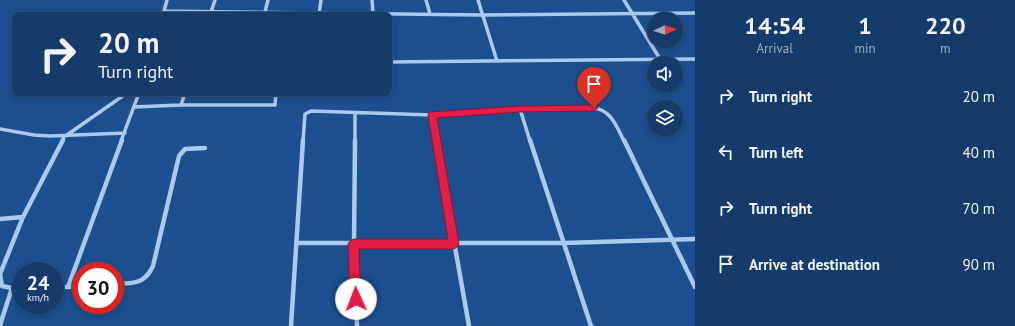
<!DOCTYPE html>
<html lang="en">
<head>
<meta charset="utf-8">
<style>
	:root { --surface:#143b6b; --page:#214673; --text:#f1f3f6; --muted:#9dadc1; --line:#33557e }
	body { margin:0; font-family:"PT Sans",sans-serif; background:var(--page); color:var(--text); height:100vh; display:flex; flex-direction:column; font-size:15px; white-space:nowrap }
	* { box-sizing:border-box; margin:0 }
	p { font-size:13px; color:var(--muted) }
	.icon { flex:none; width:22px; height:22px; fill:none; stroke:currentColor; stroke-width:2; stroke-linecap:round; stroke-linejoin:round }
	.map { position:relative; flex:1; overflow:hidden }
	.side { display:flex; flex-direction:column; background:var(--surface); width:320px }
	.side>* { flex:none }
	.top-card { position:absolute; left:12px; top:12px; width:380px; height:84px; border-radius:8px; box-shadow:0 2px 6px #0003,0 0 0 1px var(--line); background:#143b6b; color:var(--text); overflow:hidden }
	.needle { width:26px; rotate:87deg }
	.fabs { position:absolute; left:647px; top:12px; display:grid; gap:8px }
	.fabs a { display:grid; place-items:center; width:36px; height:36px; border-radius:50%; background:var(--surface); box-shadow:0 2px 6px #0003,0 0 0 1px var(--line); font-size:20px }
	.speed { position:absolute; left:12px; top:262px; display:flex; gap:8px; font-size:20px; font-weight:700; text-align:center }
	.speed>* { display:grid; place-content:center; width:52px; height:52px; border-radius:50%; background:var(--surface); box-shadow:0 2px 6px #0003,0 0 0 1px var(--line); line-height:1 }
	.speed small { font-size:10px; font-weight:400 }
	.speed .limit { border:6px solid #d22; background:#fff; color:#111 }
	.pin { position:absolute; display:grid; place-items:center; width:34px; height:34px; color:#fff; margin:-41px -17px; border-radius:50% 50% 50% 0; rotate:-45deg; box-shadow:0 0 4px #0007 }
	.pin .icon { rotate:45deg }
	.me { position:absolute; width:44px; margin:-22px; rotate:358deg; stroke-linejoin:round; filter:drop-shadow(0 0 3px #0008) }
	.turn { display:flex; align-items:center; gap:14px; height:84px; padding:0 20px; font-size:18px }
	.turn .icon { width:52px; height:52px; stroke-width:2.5 }
	.turn b { display:block; font-size:28px; line-height:34px }
	.eta { display:flex; justify-content:space-evenly; align-items:center; height:68px; text-align:center }
	.eta b { font-size:24px; font-weight:600; line-height:28px }
	ul { padding:0; list-style:none }
	li { display:flex; align-items:center; gap:12px; height:56px; padding:0 20px }
	li div { flex:1 }
	li b { display:block; font-size:15px }
	li em { font-style:normal }
	main { display:flex; flex:1; min-height:0 }
	.map>svg:first-child { display:block }
</style>
</head>
<body>
<main>
<div class="map">
<svg width="695" height="326" viewBox="0 0 695 326">
	<rect width="100%" height="100%" fill="#1b4f8f"/>
	<g fill="none" stroke-linecap="round" stroke-linejoin="round">
		<path stroke="#a9c9ee" stroke-width="3.5" d="M372,0L373,14
			M426,0L430,14
			M478,0L497,61
			M624,0L660,59
			M164,11L482,15L695,13
			M265,12L268,0
			M319,14L321,0
			M163,15L167,0
			M210,15L215,0
			M389,62L695,59
			M181,105L185,93
			M134,107L181,105H275L276,93
			M520,109L530,141
			M432,115L437,141
			M0,129L34,135L50,136L125,133
			M62,141L64,137L127,93
			M121,141L139,93
			M303,141L305,114L311,111L432,115L520,109L594,108C611,110 617,127 624,141
			M355,141V113"/>
		<path stroke="#a9c9ee" stroke-width="4.5" d="M355,140L354,244L357,326
			M436,140L469,326
			M530,140L591,326
			M624,140L695,287
			M0,219L23,217
			M297,243H564L695,239
			M115,284C133,283 144,285 153,266L179,156L185,149L205,148
			M55,287H68L122,140
			M68,287L81,286
			M12,288L2,286L0,274L23,217L63,140
			M0,325L12,288H21
			M291,326L303,140"/>
	</g>
	<path fill="#e11d48" stroke="#92132f" d="M594,105L598,108L594,111L520,112L437,118L459,244L457,247L454,249H359L361,299L360,303L356,304L352,303L350,299L348,244L350,241L354,239H448L428,115L429,112L520,106Z"/>
</svg>
<div class="fabs">
<a><svg class="needle" viewBox="-14 -14 28 28"><path d="M0-13l5 13h-10z" fill="#e53935"/><path d="M0 13l5-13h-10z" fill="#9dadc1"/></svg></a>
<a><svg class="icon" aria-label="sound" viewBox="0 0 24 24"><path d="M4 9h4l5-4v14l-5-4H4zM17 9q2 3 0 6"/></svg></a>
<a><svg class="icon" aria-label="layers" viewBox="0 0 24 24"><path d="M12 4l9 5-9 5-9-5zM3 14l9 5 9-5"/></svg></a>
</div>
<div class="speed"><div>24<small>km/h</small></div><div class="limit">30</div></div>
<div class="pin" style="left:594px;top:108px;background:#d93025"><svg class="icon" aria-label="arrive" viewBox="0 0 24 24"><path d="M6 21V4h12l-3 4 3 4H6"/></svg></div>
<svg class="me" style="left:356px;top:299px" viewBox="-20 -20 40 40"><circle r="19" fill="#fff"/><path d="M0-13L10 11 0 6-10 11z" fill="#e11d48"/></svg>
<div class="top-card">
<div class="turn"><svg class="icon" aria-label="right" viewBox="0 0 24 24"><path d="M7 20v-9h11M14 6l5 5-5 5"/></svg><div><b>20 m</b>Turn right</div></div>
</div>
</div>
<section class="side">
<div class="eta">
<div><b>14:54</b><p>Arrival</p></div>
<div><b>1</b><p>min</p></div>
<div><b>220</b><p>m</p></div>
</div>
<ul>
<li><svg class="icon" aria-label="right" viewBox="0 0 24 24"><path d="M7 20v-9h11M14 6l5 5-5 5"/></svg><div><b>Turn right</b></div><em>20 m</em></li>
<li><svg class="icon" aria-label="left" viewBox="0 0 24 24"><path d="M17 20v-9H6M10 6l-5 5 5 5"/></svg><div><b>Turn left</b></div><em>40 m</em></li>
<li><svg class="icon" aria-label="right" viewBox="0 0 24 24"><path d="M7 20v-9h11M14 6l5 5-5 5"/></svg><div><b>Turn right</b></div><em>70 m</em></li>
<li><svg class="icon" aria-label="arrive" viewBox="0 0 24 24"><path d="M6 21V4h12l-3 4 3 4H6"/></svg><div><b>Arrive at destination</b></div><em>90 m</em></li>
</ul>
</section>
</main>
</body>
</html>
